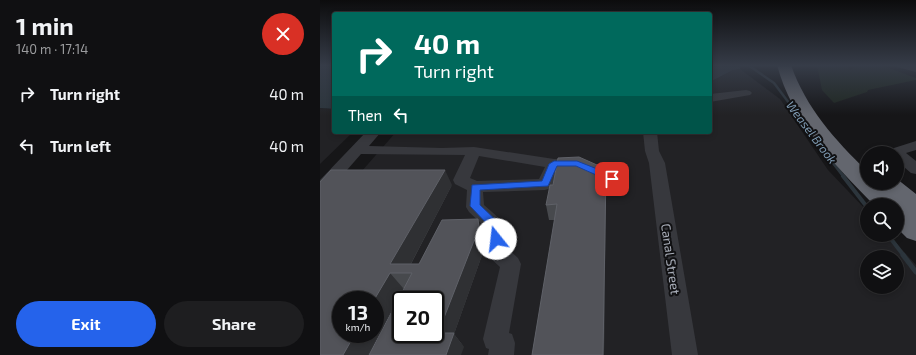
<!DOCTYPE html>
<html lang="en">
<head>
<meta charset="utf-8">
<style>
	:root { --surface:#101012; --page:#1e1e20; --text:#f1f3f6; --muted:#9c9d9f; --line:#303032; --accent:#2563eb }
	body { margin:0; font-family:"Exo 2",sans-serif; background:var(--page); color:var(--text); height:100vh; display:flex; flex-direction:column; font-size:15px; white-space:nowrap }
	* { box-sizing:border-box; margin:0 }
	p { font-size:13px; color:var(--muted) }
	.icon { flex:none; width:22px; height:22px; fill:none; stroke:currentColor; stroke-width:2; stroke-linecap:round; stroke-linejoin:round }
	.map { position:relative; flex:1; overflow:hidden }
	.drawer { display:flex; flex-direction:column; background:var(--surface); width:320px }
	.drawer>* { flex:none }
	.guide { position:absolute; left:12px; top:12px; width:380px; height:122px; border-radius:4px; box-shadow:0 2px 6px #0003,0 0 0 1px var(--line); background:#00695c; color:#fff; overflow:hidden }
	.tools { position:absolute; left:540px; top:146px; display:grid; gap:8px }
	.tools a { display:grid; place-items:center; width:44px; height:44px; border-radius:50%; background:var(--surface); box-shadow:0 2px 6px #0003,0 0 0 1px var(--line); font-size:20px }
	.speed { position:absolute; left:12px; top:291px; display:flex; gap:8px; font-size:20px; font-weight:700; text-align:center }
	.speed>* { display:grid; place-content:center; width:52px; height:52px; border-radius:50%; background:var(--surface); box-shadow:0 2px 6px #0003,0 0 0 1px var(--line); line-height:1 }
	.speed small { font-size:10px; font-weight:400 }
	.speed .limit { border:2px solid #111; border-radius:6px; background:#fff; color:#111 }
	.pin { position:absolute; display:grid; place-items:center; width:34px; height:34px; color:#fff; margin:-17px; border-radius:8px; box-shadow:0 2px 6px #0006 }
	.me { position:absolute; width:44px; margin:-22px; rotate:344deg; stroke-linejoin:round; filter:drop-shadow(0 0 3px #0008) }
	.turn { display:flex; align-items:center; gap:14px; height:84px; padding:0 16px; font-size:18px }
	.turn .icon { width:52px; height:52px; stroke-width:2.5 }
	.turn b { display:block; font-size:28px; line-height:34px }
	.then { display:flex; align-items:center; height:38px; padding:0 16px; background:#0003; gap:8px; font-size:15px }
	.round { display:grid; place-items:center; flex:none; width:42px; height:42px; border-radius:21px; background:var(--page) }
	.head { display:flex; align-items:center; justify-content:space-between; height:68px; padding:0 16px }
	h1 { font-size:24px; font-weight:700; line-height:30px }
	.button { display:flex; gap:8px; margin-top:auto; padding:8px 16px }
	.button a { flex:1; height:46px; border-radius:24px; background:var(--accent); color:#fff; font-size:16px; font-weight:700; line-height:46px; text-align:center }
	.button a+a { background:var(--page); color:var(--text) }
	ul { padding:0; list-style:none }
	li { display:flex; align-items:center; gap:12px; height:52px; padding:0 16px }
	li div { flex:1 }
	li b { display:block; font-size:15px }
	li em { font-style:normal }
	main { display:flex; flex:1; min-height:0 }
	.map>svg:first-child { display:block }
</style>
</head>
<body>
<main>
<section class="drawer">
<div class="head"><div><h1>1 min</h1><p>140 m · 17:14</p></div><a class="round" style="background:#d93025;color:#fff"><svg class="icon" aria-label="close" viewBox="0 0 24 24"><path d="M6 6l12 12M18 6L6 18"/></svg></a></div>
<ul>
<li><svg class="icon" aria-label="right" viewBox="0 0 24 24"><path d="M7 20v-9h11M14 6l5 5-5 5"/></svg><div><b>Turn right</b></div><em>40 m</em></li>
<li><svg class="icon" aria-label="left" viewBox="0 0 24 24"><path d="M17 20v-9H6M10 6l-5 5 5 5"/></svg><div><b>Turn left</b></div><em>40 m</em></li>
</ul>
<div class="button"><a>Exit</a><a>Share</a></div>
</section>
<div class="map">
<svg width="596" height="355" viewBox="0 0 596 355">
	<rect width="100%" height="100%" fill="#161618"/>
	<path fill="#222225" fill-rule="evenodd" d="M420,69L460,99L508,170L547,211V235H569L596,265V355H0V219L76,132H390V82L413,70ZM547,257H577V287H547ZM21,300H55V334H21ZM81,300H115V334H81Z
		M0,108L14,109V132H33L0,164Z"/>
	<path fill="#1e261f" d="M497,65H527L530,70C551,58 575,71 596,78V80L548,90L547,92L514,103L502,90Z"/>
	<path fill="#2c353c" d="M0,65H14V109L0,108Z
		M390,65H421L420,69L413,70L390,82Z"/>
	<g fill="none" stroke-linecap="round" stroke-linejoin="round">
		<path stroke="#2c353c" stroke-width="2.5" d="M428,65L454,83L478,115"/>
		<path stroke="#2c353c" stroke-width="3" d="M477,114L484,123
			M495,139L524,177"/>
		<path stroke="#2c353c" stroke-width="4" d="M523,176L547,207
			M568,235L584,256"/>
		<path stroke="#2c353c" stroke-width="5" d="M583,255L596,272"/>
		<path fill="#37383d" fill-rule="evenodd" d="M576,65L596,66V72L577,67Z
			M426,90L430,91L432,93L430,95L390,102V94Z
			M46,132H61L49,146L122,148L154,147L234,159H257L298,175L300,179L298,183L292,184L255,169H240L231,188L225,190L163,192L164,205C182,220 185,223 186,247L198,258L201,264L189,333L192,334L195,343L194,355H168L169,349L166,348L163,339L180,267L169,257L166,251L168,241L165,227L149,212L146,207L147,190L135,184L133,180L145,155L41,154L6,194L0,196V180ZM159,156L225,167L219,179L157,181L150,178Z
			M323,132H337L339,151L345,163L378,355H352L329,163L325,151Z
			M596,141V150L586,153L596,161V174L591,173L577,161V153H572L574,148Z"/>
		<path fill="#63666e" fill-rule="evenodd" d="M457,65H471C486,108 515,140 547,171V183H577V179L596,194V241L587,238L577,228V205H554C514,164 472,121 457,65Z"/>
	</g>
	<path fill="#47494d" d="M286,169V185L284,355H212L235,220H229L226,205L233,185Z
		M132,185L91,264H99L165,235L166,244L134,334L144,347L84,288H83L48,355H0Z"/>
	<path fill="#2f3033" d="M286,169V185L284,355H283Z
		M125,170L132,185L86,273L70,264Z
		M158,219L165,235L166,244L134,334L144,347L141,355H126L118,333Z
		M70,273L83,288L48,355H23L35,334H55V300H54Z"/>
	<path fill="#525359" stroke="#5f6168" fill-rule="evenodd" d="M259,157L286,169L283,355H212L237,204L226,205L230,185H233L238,158Z
		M11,170H125L70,264H99L122,220L158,219L159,228L118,333H134L126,355H49L92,273H70L54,300H21V334H35L23,355H0V182ZM81,300H115V334H81Z"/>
	<linearGradient id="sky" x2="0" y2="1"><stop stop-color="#0c0c0d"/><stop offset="0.57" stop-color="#363c48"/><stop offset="1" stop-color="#363c48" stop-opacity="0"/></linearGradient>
	<rect width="596" height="115" fill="url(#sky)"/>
	<path fill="#2563eb" stroke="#184099" d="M234,161H257L295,176L296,179L292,182L256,166H237L228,186L160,190V205L180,224L181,239L179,242L176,243L172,242L169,226L150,206L152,185L222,181L229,164Z"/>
	<g text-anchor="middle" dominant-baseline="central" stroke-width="4" stroke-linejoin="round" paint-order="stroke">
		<g font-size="12" font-style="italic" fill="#7f9bb3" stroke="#111113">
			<text transform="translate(492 132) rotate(53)">Weasel Brook</text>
		</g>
		<g font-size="13" fill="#a8adb8" stroke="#111113">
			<text transform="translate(351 259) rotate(82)">Canal Street</text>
		</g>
	</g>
</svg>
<div class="tools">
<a><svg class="icon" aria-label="sound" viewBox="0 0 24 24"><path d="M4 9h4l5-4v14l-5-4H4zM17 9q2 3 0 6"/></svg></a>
<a><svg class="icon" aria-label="search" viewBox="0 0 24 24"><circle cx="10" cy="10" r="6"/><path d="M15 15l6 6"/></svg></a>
<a><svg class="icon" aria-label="layers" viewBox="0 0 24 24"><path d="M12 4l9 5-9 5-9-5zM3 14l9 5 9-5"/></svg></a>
</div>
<div class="speed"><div>13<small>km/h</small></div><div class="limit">20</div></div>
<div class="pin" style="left:292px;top:179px;background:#d93025"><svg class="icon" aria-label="arrive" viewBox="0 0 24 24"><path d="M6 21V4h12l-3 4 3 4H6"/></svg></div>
<svg class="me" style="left:176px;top:239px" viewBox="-20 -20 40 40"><circle r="19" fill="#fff"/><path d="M0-13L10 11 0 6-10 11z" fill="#2563eb"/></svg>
<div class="guide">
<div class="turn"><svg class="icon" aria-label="right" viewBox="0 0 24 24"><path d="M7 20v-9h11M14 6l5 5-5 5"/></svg><div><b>40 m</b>Turn right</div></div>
<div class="then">Then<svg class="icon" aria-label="left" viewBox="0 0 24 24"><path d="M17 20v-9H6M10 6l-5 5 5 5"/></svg></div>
</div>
</div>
</main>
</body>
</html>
